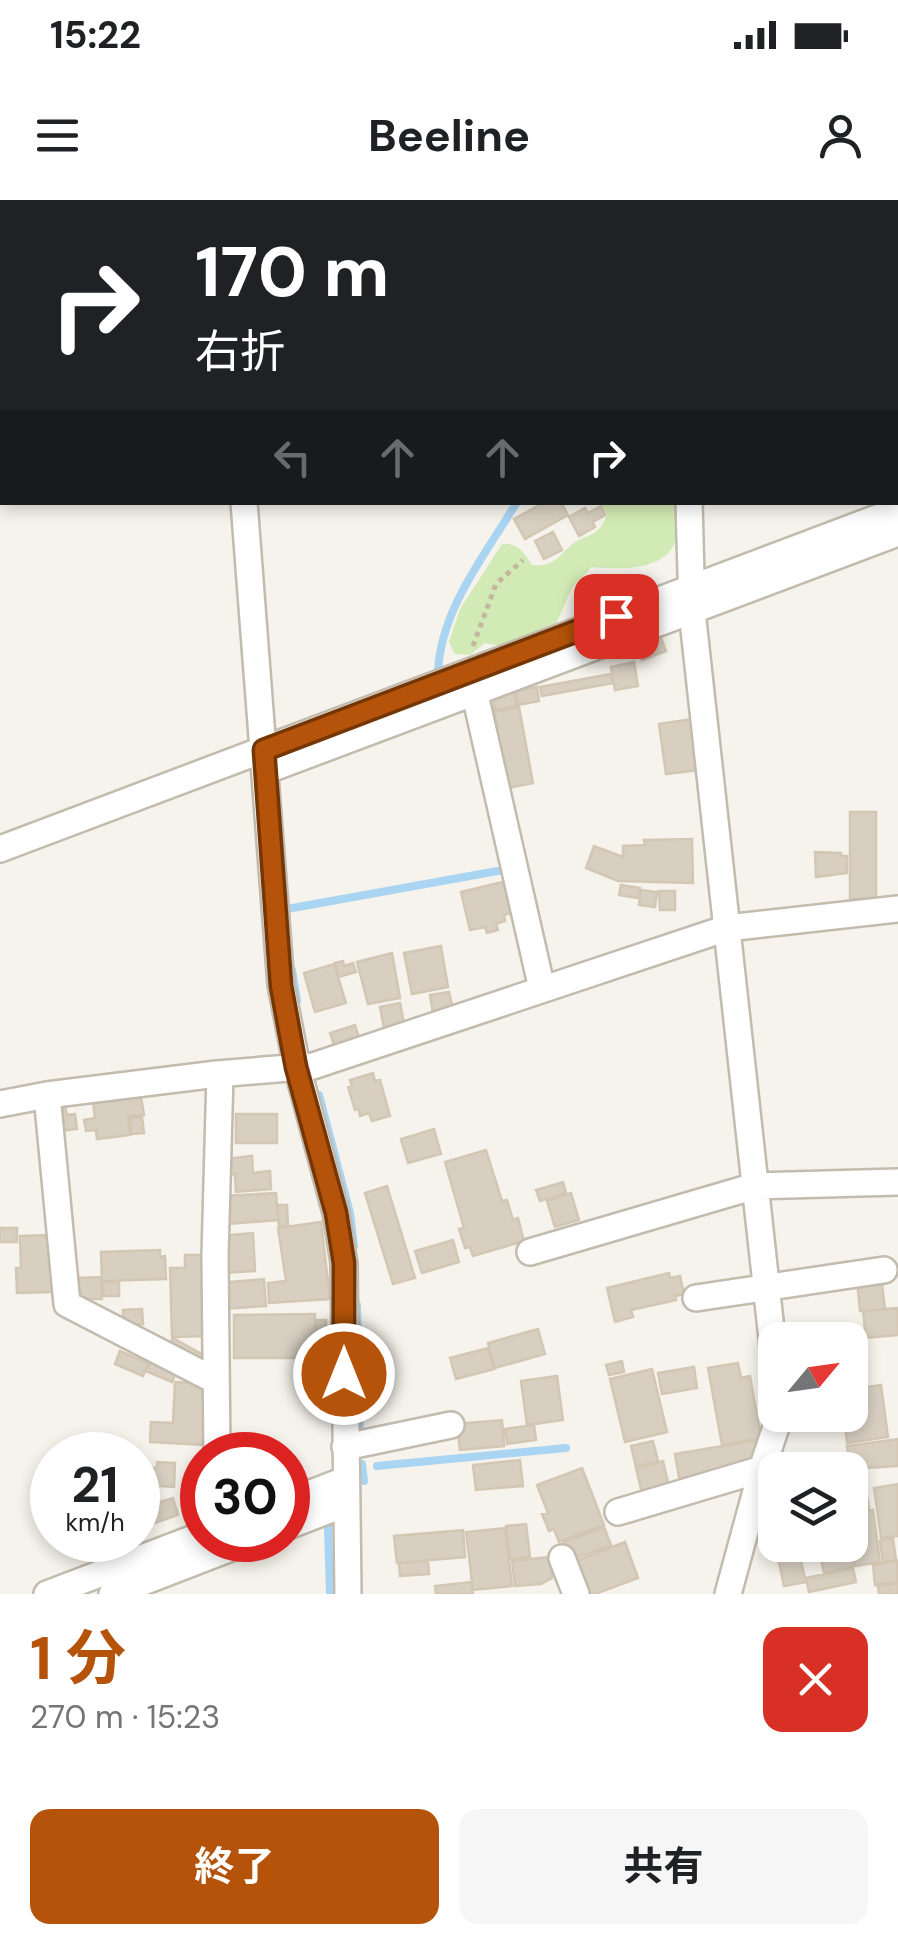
<!DOCTYPE html>
<html lang="ja">
<head>
<meta charset="utf-8">
<style>
	:root { --surface:#fff; --page:#f6f6f6; --text:#202124; --muted:#757577; --accent:#b45309 }
	body { margin:0; font-family:"DM Sans","Noto Sans JP",sans-serif; background:var(--page); color:var(--text); height:100vh; display:flex; flex-direction:column; font-size:38px; white-space:nowrap }
	* { box-sizing:border-box; margin:0 }
	p { font-size:32px; color:var(--muted) }
	.icon { flex:none; width:55px; height:55px; fill:none; stroke:currentColor; stroke-width:2; stroke-linecap:round; stroke-linejoin:round }
	.map { position:relative; height:1394px; overflow:hidden }
	.side { display:flex; flex-direction:column; background:var(--surface); flex:1 }
	.side>* { flex:none }
	.hud { position:absolute; left:0px; top:0px; width:900px; height:305px; box-shadow:0 5px 15px #0003; background:#202124; color:#fff; overflow:hidden }
	.needle { width:65px; rotate:61deg }
	.controls { position:absolute; left:758px; top:1122px; display:grid; gap:20px }
	.controls a { display:grid; place-items:center; width:110px; height:110px; border-radius:20px; background:var(--surface); box-shadow:0 5px 15px #0003; font-size:50px }
	.speed { position:absolute; left:30px; top:1232px; display:flex; gap:20px; font-size:50px; font-weight:700; text-align:center }
	.speed>* { display:grid; place-content:center; width:130px; height:130px; border-radius:50%; background:var(--surface); box-shadow:0 5px 15px #0003; line-height:1 }
	.speed small { font-size:25px; font-weight:400 }
	.speed .limit { border:15px solid #d22; background:#fff; color:#111 }
	.pin { position:absolute; display:grid; place-items:center; width:85px; height:85px; color:#fff; margin:-42px; border-radius:20px; box-shadow:0 5px 15px #0006 }
	.me { position:absolute; width:110px; margin:-55px; rotate:0deg; stroke-linejoin:round; filter:drop-shadow(0 0 8px #0008) }
	.turn { display:flex; align-items:center; gap:35px; height:210px; padding:0 30px; font-size:45px }
	.turn .icon { width:130px; height:130px; stroke-width:2.5 }
	.turn b { display:block; font-size:70px; line-height:85px }
	.lanes { display:flex; align-items:center; height:95px; padding:0 30px; background:#0003; justify-content:center; gap:50px; direction:ltr }
	.lanes .off { opacity:.35 }
	.round { display:grid; place-items:center; flex:none; width:105px; height:105px; border-radius:20px; background:var(--page) }
	.headline { display:flex; align-items:center; justify-content:space-between; height:170px; padding:0 30px }
	h1 { font-size:60px; font-weight:700; line-height:75px; color:var(--accent) }
	.action { display:flex; gap:20px; margin-top:auto; padding:20px 30px }
	.action a { flex:1; height:115px; border-radius:20px; background:var(--accent); color:#fff; font-size:40px; font-weight:700; line-height:115px; text-align:center }
	.action a+a { background:var(--page); color:var(--text) }
	.status { display:flex; justify-content:space-between; align-items:center; height:70px; padding:0 50px; background:var(--surface); direction:ltr }
	.status svg { height:28px; fill:currentColor }
	header { display:flex; justify-content:space-between; align-items:center; height:130px; padding:0 30px; background:var(--surface); font-size:45px; font-weight:700 }
	.map>svg:first-child { display:block }
</style>
</head>
<body>
<div class="status"><b>15:22</b><svg viewBox="0 0 49 12"><path d="M0 12V9h3v3zM5 12V6h3v6zM10 12V3h3v9zM15 12V0h3v12zM26 1h20v11H26zM47 4h2v5h-2z"/></svg></div>
<header><svg class="icon" aria-label="menu" viewBox="0 0 24 24"><path d="M4 6h16M4 12h16M4 18h16"/></svg>Beeline<svg class="icon" aria-label="person" viewBox="0 0 24 24"><circle cx="12" cy="8" r="4"/><path d="M4 21q1-7 8-7t8 7"/></svg></header>
<div class="map">
<svg width="898" height="1394" viewBox="0 0 898 1394">
	<rect width="100%" height="100%" fill="#f6f3ec"/>
	<path fill="#d2eab5" d="M601,303H678C678,313 680,326 677,336C669,373 619,369 591,367C586,375 581,377 575,384C567,394 564,410 557,421C545,442 508,450 485,443L470,455L455,454L449,442L460,409L502,344C517,342 525,353 532,365C559,368 563,347 579,340C595,333 600,332 607,315Z"/>
	<g fill="none" stroke-linecap="round" stroke-linejoin="round">
		<path stroke="#a9d4f2" stroke-width="8" d="M369,0L370,2
			M621,2L628,0
			M700,2L702,0
			M438,473C440,410 485,355 517,302
			M287,709L503,670
			M292,770L297,801
			M319,895L350,1013L354,1046
			M357,1105L360,1233
			M362,1264L364,1281
			M377,1266L566,1248
			M328,1326L330,1394"/>
	</g>
	<path fill="#d8cfc1" stroke="#d3c7b4" stroke-width="2.5" d="M545,302H561L568,315L525,339L514,319Z
		M601,306L605,315L593,322L595,327L579,336L569,317L585,308L588,313Z
		M553,332L562,350L544,359L535,341Z
		M659,433L666,451L642,460L636,441Z
		M634,462L638,486L615,490L611,467Z
		M611,474L613,483L542,496L540,487Z
		M537,487L539,501L518,505L516,491Z
		M514,490L517,506L495,510L492,494Z
		M519,507L533,583L508,588L494,512Z
		M693,519L700,570L666,574L659,524Z
		M850,612H876V699H850Z
		M692,639L693,683L618,681L586,668L594,646L623,657V646L645,645L644,640Z
		M815,652L841,653V656H847V673L816,677Z
		M507,681L514,712L504,715L505,721L496,724L498,730L487,733L485,727L470,730L461,692Z
		M621,685L640,688L638,698L619,695Z
		M641,690L657,692L655,707L639,705Z
		M659,691H675V710H660Z
		M441,746L448,787L412,794L404,753Z
		M392,753L400,798L368,804L357,762Z
		M343,761L344,766L353,763L356,772L339,777L335,763Z
		M334,764L346,803L315,812L304,773Z
		M449,792L453,810L433,814L430,795Z
		M400,803L404,824L384,828L380,807Z
		M355,825L360,841L335,848L330,833Z
		M373,873L375,881L380,880L390,916L372,921L369,913L360,916L359,909L355,910L348,887L352,886L350,880Z
		M141,897L144,915L128,916L130,935L97,939L96,930L86,931L84,920L95,918L93,902Z
		M65,906L67,915L75,914L77,929L60,931L57,907Z
		M236,914H277V943H236Z
		M142,917L144,933L132,934L130,918Z
		M434,929L441,954L408,963L401,939Z
		M486,950L502,1001L507,1000L513,1020L518,1018L524,1041L473,1056L470,1047L465,1048L459,1029L464,1028L445,962Z
		M252,956L253,973L270,971L271,989L236,992L235,974L226,975L225,959Z
		M563,982L566,993L540,1001L536,990Z
		M387,986L415,1078L393,1084L365,993Z
		M276,993L278,1020L227,1024L225,996Z
		M571,993L579,1020L555,1027L547,1001Z
		M277,1005H287L288,1026L279,1027Z
		M321,1022L330,1099L269,1103L268,1083L286,1081L278,1028Z
		M0,1028H17V1042H0Z
		M253,1033L255,1071L223,1073L220,1036Z
		M51,1035L55,1085H52V1092L17,1093L16,1068H21L20,1036Z
		M453,1040L459,1062L422,1073L415,1051Z
		M160,1050V1057L165,1056L166,1079L102,1081L101,1052Z
		M185,1055H209L212,1136L172,1137L170,1068H185Z
		M669,1073L670,1078L680,1076L684,1094L675,1096L676,1100L631,1110L633,1117L615,1122L607,1088Z
		M101,1077L102,1099H77L76,1078Z
		M881,1077L885,1109L860,1111L857,1080Z
		M264,1079L266,1106L223,1109L221,1083Z
		M103,1082H119V1096H103Z
		M898,1108V1135L866,1138L863,1111Z
		M142,1109L143,1124L123,1125V1110Z
		M315,1114V1158H234V1115Z
		M316,1120H326V1141H317Z
		M538,1129L545,1154L495,1168L488,1143Z
		M173,1138L207,1157L202,1167L168,1148Z
		M488,1148L494,1169L456,1179L450,1158Z
		M120,1151L148,1163L143,1176L115,1164Z
		M154,1153L179,1164L172,1182L146,1171Z
		M622,1161L624,1172L609,1175L606,1165Z
		M738,1163L741,1178L750,1176L761,1238L722,1245L708,1168Z
		M694,1167L697,1188L662,1194L658,1173Z
		M652,1169L667,1232L625,1242L610,1179Z
		M557,1176L563,1220L527,1225L521,1181Z
		M175,1182L208,1184L205,1245L150,1242L151,1222L173,1223Z
		M881,1185L888,1237L847,1243L844,1215H850V1190Z
		M793,1215H842V1217L794,1223Z
		M502,1220L504,1246L460,1250L457,1224Z
		M534,1225L536,1240L507,1244L505,1229Z
		M898,1239V1266L850,1269L847,1246Z
		M758,1240L755,1264L680,1283L675,1254Z
		M653,1241L658,1261L636,1267L631,1246Z
		M520,1260L523,1286L476,1290L473,1265Z
		M827,1260L829,1270H790V1265Z
		M663,1261L669,1287L642,1293L636,1268Z
		M157,1262L175,1263L174,1287L144,1285L145,1267L157,1268Z
		M191,1267L202,1268V1286L190,1285Z
		M582,1268L604,1325L559,1342L554,1329L549,1331L542,1314L548,1313L537,1285Z
		M865,1283L869,1309L850,1312V1285Z
		M898,1284V1336L881,1338L874,1288Z
		M173,1298L178,1315L152,1324L147,1306Z
		M873,1310L880,1362L855,1366L850,1313Z
		M526,1324L530,1357L510,1359L506,1326Z
		M604,1327L611,1345L571,1360L564,1342Z
		M505,1328L512,1386L473,1390L466,1332Z
		M463,1330L465,1357L397,1363L394,1336Z
		M893,1339L896,1360L883,1362L880,1341Z
		M625,1342L638,1378L595,1394H586L574,1362Z
		M818,1345H849L854,1366L824,1373Z
		M550,1357L552,1378L541,1384L515,1386L512,1361Z
		M800,1357L806,1382L784,1386L779,1362Z
		M428,1361L429,1374L400,1376L399,1363Z
		M897,1361L898,1382L875,1385L873,1365Z
		M853,1368L856,1382L809,1392L806,1378Z
		M471,1382L473,1394H436L435,1386Z
		M898,1383V1394H879L878,1386Z"/>
	<g fill="none" stroke-linecap="round" stroke-linejoin="round">
		<g stroke="#c2bbae" stroke-width="30">
			<path id="minor" d="M161,0L162,2
				M687,0V2
				M654,2L661,0
				M0,250L2,249
				M244,302L281,785L297,867L336,1013L344,1063L348,1394
				M689,302L692,411L775,1166
				M471,477L542,789
				M265,571L898,333
				M0,649L898,310
				M47,895L67,1104L216,1181
				M0,904L47,895L217,874L313,866L727,728L898,709
				M530,1052L755,986L898,982
				M696,1098L884,1070
				M345,1247L451,1225
				M217,1255L215,1055L220,874
				M288,1302L345,1280
				M618,1312L762,1269
				M288,1326L345,1304
				M562,1358L576,1394
				M47,1394L202,1335
				M112,1394L252,1340
				M728,1394L762,1269L780,1215"/>
		</g>
		<path stroke="#c4b79f" stroke-width="5" stroke-dasharray="5 5" stroke-linecap="butt" d="M473,446L496,384L523,360"/>
		<use href="#minor" stroke="#fff" stroke-width="25"/>
	</g>
	<g fill="none" stroke-linecap="round" stroke-linejoin="round">
		<g stroke="#753606" stroke-width="25">
			<path id="route" d="M344,1174V1063L336,1013L296,867L281,786L264,550L616,416"/>
		</g>
		<use href="#route" stroke="#b45309" stroke-width="18"/>
	</g>
</svg>
<div class="controls">
<a><svg class="needle" viewBox="-14 -14 28 28"><path d="M0-13l5 13h-10z" fill="#e53935"/><path d="M0 13l5-13h-10z" fill="#757577"/></svg></a>
<a><svg class="icon" aria-label="layers" viewBox="0 0 24 24"><path d="M12 4l9 5-9 5-9-5zM3 14l9 5 9-5"/></svg></a>
</div>
<div class="speed"><div>21<small>km/h</small></div><div class="limit">30</div></div>
<div class="pin" style="left:616px;top:416px;background:#d93025"><svg class="icon" aria-label="arrive" viewBox="0 0 24 24"><path d="M6 21V4h12l-3 4 3 4H6"/></svg></div>
<svg class="me" style="left:344px;top:1174px" viewBox="-20 -20 40 40"><circle r="17" fill="#b45309" stroke="#fff" stroke-width="3"/><path d="M0-11L8 9 0 5-8 9z" fill="#fff"/></svg>
<div class="hud">
<div class="turn"><svg class="icon" aria-label="right" viewBox="0 0 24 24"><path d="M7 20v-9h11M14 6l5 5-5 5"/></svg><div><b>170 m</b>右折</div></div>
<div class="lanes"><svg class="icon off" aria-label="left" viewBox="0 0 24 24"><path d="M17 20v-9H6M10 6l-5 5 5 5"/></svg><svg class="icon off" aria-label="ahead" viewBox="0 0 24 24"><path d="M12 20V5M6 11l6-6 6 6"/></svg><svg class="icon off" aria-label="ahead" viewBox="0 0 24 24"><path d="M12 20V5M6 11l6-6 6 6"/></svg><svg class="icon" aria-label="right" viewBox="0 0 24 24"><path d="M7 20v-9h11M14 6l5 5-5 5"/></svg></div>
</div>
</div>
<section class="side">
<div class="headline"><div><h1>1 分</h1><p>270 m · 15:23</p></div><a class="round" style="background:#d93025;color:#fff"><svg class="icon" aria-label="close" viewBox="0 0 24 24"><path d="M6 6l12 12M18 6L6 18"/></svg></a></div>
<div class="action"><a>終了</a><a>共有</a></div>
</section>
</body>
</html>
